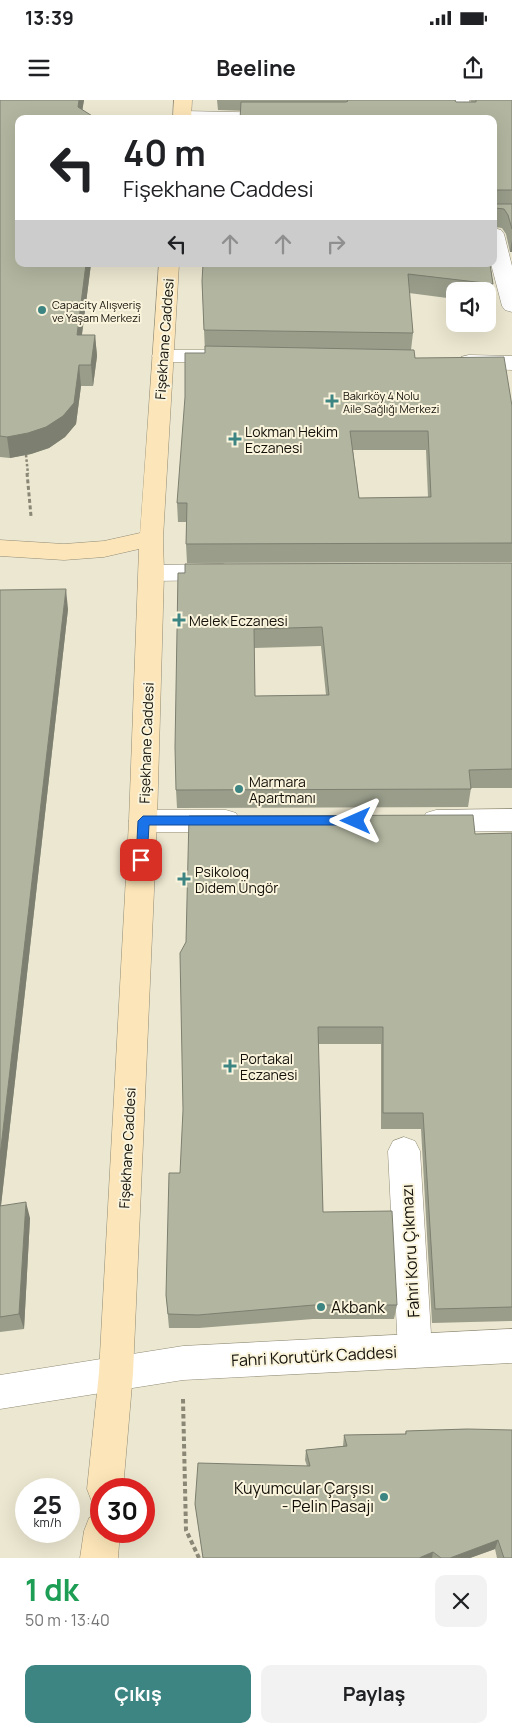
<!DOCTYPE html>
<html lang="tr">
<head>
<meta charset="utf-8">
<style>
	:root { --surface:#fff; --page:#f2f2f2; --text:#202124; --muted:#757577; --accent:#3d8582 }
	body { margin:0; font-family:Manrope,sans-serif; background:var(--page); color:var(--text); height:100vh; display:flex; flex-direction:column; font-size:19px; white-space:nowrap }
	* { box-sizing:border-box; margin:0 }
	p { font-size:16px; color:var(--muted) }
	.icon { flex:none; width:28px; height:28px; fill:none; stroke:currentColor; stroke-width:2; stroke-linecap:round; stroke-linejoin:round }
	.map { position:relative; height:1458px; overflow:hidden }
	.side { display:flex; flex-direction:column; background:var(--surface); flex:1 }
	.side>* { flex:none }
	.guide { position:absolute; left:15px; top:15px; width:482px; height:152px; border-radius:10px; box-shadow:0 5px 20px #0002; background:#fff; color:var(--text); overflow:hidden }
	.fabs { position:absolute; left:446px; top:182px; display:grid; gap:10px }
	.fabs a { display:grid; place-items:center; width:50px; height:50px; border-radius:10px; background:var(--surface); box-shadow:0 5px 20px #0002; font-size:25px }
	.speed { position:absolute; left:15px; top:1378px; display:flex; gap:10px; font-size:25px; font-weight:700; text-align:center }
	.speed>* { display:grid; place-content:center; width:65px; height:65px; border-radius:50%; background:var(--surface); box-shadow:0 5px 20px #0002; line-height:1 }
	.speed small { font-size:12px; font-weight:400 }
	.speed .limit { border:8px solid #d22; background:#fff; color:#111 }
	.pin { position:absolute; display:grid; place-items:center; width:42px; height:42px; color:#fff; margin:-21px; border-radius:10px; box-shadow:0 2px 8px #0006 }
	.me { position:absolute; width:55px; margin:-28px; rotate:270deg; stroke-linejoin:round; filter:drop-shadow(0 0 4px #0008) }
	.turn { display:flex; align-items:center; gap:18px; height:105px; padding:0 25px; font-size:22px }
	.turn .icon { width:65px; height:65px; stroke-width:2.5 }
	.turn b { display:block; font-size:35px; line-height:42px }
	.lanes { display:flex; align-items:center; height:48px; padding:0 25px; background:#0003; justify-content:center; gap:25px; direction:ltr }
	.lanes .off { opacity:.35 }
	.round { display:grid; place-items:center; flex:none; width:52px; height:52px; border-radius:10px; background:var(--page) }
	.overview { display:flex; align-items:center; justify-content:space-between; height:85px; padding:0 25px }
	h1 { font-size:30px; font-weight:700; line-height:38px; color:#1e9e55 }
	.button { display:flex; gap:10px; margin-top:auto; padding:10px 25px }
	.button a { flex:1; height:58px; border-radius:10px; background:var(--accent); color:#fff; font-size:20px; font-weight:700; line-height:58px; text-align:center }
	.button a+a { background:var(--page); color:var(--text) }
	.status { display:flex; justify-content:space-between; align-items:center; height:35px; padding:0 25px; background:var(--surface); direction:ltr }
	.status svg { height:14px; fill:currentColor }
	header { display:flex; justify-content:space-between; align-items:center; height:65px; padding:0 25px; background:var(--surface); font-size:22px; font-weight:700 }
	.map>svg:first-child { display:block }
</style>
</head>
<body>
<div class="status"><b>13:39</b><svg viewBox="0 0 49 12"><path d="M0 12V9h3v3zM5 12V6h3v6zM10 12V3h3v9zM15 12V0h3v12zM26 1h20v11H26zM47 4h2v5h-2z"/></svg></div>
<header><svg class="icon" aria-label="menu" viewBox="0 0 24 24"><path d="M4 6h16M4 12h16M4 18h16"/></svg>Beeline<svg class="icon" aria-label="share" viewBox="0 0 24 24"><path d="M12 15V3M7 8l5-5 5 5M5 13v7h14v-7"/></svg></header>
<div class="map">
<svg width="512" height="1458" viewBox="0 0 512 1458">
	<rect width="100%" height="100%" fill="#ece7d0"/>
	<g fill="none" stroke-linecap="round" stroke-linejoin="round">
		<g stroke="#918c77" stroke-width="1">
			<path id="pedestrian" d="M512,1229V1263L183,1280L0,1309V1275L183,1246Z"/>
		</g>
		<g stroke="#918c77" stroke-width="1">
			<path id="minor" d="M451,0H469L473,19H455Z
				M182,11L336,14L342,15L345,19H175L173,16L176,12Z
				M494,128L501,130L504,134L512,166V212L505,210L502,206L491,164H494Z
				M163,250H223L231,251L234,256L231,261L223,262H163L155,261L152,256L155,251Z
				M469,255L512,256V270L461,267L458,262L461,257Z
				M223,464L232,466L235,472L232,478L223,480L152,481L143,479L140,473L143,467L152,465Z
				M512,709V731L436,732L426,729L422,721L426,713L436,710Z
				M143,710H226L236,713L240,721L236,729L226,732H143L133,729L129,721L133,713Z
				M404,1037L415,1041L420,1051L432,1251L427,1263L415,1268L403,1263L398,1251L388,1051L393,1041Z"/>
		</g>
		<g stroke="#918c77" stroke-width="1">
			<path id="secondary" d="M174,0H192L191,19H173Z
				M159,164H179L163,438L164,473L157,721L133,1273L123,1389H101V1406L92,1402L87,1389L99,1273L129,721L139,449L104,457L64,460L0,456V440L64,444L104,441L140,433Z
				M101,1413V1431H120L118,1458H80L84,1431L89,1418Z"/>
		</g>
		<path stroke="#8a8776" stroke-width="2.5" stroke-dasharray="2.5 2" stroke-linecap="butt" d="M26,355L28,374"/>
		<path stroke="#8a8776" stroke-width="3" stroke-dasharray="4 2.5" stroke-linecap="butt" d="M27,373L31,416
			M355,709L356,718"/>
		<path stroke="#8a8776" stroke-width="4" stroke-dasharray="4.5 3" stroke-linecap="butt" d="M183,1299L186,1430L199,1458"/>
		<use href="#pedestrian" fill="#fff" fill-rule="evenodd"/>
		<use href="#minor" fill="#fff" fill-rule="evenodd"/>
		<use href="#secondary" fill="#fce5b8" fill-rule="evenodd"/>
	</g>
	<path fill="#999d8a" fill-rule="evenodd" d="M0,0H84L82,10L19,164H91L82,235H95L97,256L93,286H81L76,324L65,337L49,348L31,354L10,358L0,357Z
		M217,0H455L456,2H471L470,0H512V152H510L506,134L502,128L495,127L494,143V19L218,10Z
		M490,164L493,184L490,203L488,202V191H455V199L409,193L413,233L411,250L415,258L512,306V462L187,463L186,444V422H178L177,403L205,253L202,181ZM353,350H426L428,397L359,398Z
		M512,463V688H471L468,707L177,708L176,690L178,473ZM321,546L326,595L255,596L254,548Z
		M0,490L68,509L1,1106L30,1118L24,1229L0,1232Z
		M512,733V1221L432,1223L421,1029H381V944H318L323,1112L397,1205L394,1219H313L199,1228H169L166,1195L180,1073L475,734Z
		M467,1329L512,1458H497L495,1449L470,1458H203L195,1404L307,1366L305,1360L306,1350L343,1346L344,1335L405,1334L406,1331Z"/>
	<path fill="#7d7f70" d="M79,0H84L81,19L78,7Z
		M512,140V152H510Z
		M86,164H91L79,256L77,235Z
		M95,235L97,256L93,286L91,265Z
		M79,265L81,286L76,324L65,337L49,348L31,354L10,358L7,337Z
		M66,489L68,509L0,1114V1056Z
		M26,1102L30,1118L24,1229L19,1214Z
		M498,1440L495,1449L470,1458H450Z
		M433,1452L432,1458H419Z"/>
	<path fill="#b2b6a0" stroke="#7d7f70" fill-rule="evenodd" d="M0,0H79L78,7L97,19H19V164H86L77,235H95L91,265H79L74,303L63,316L46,327L28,333L7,337L0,336Z
		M347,0H455L456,2H476V0H512V90H495V104H512V129L508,115L504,109L495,108V137H494V19H240L241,2H346L348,1Z
		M203,164H490L493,184L408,174L413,233L204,230L202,181Z
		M205,246L414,250L415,258L504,257L512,306V443L186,444L187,403H177L185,297V253H205ZM350,331H428L431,397L359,398Z
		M512,463V669L469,670L471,689L176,690L175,647L178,473H185V464ZM322,527L329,595L255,596L254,529Z
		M66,489L0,1056V490Z
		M473,715L475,734L512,733V1207L435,1209L423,1013H383V927H318L323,1112L392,1111L397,1205H314L198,1215L168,1214L166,1195L169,1073H180L183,1010L180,853L186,842L189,716Z
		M26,1102L19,1214L0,1217V1106Z
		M467,1329L512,1330V1458H504L498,1440L450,1458H441L433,1452L419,1458H203L195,1404L198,1363L310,1366L306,1350L347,1346L344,1335L406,1334V1331Z"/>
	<path fill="#1a73e8" stroke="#114b97" d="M143,716H356L361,721L356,725H149L147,760L141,765L136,760L138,721Z"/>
	<g fill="#3d8582" stroke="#faf4dd" stroke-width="2">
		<circle cx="42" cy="210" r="5"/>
		<path d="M329.5 293.5h5v5h5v5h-5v5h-5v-5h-5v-5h5z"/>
		<path d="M232.5 331.5h5v5h5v5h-5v5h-5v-5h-5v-5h5z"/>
		<path d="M176.5 512.5h5v5h5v5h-5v5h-5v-5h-5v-5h5z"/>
		<circle cx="239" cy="689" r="5"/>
		<path d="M181.5 771.5h5v5h5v5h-5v5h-5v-5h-5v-5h5z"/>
		<path d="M227.5 958.5h5v5h5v5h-5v5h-5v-5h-5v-5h5z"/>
		<circle cx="321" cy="1207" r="5"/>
		<circle cx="384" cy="1397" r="5"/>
	</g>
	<g text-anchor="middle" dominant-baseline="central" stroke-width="4" stroke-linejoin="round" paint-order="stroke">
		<g font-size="11" fill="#121008" stroke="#faf4dd" text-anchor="start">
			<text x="52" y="204">Capacity Alışveriş<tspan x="52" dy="13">ve Yaşam Merkezi</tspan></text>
			<text x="343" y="295">Bakırköy 4 Nolu<tspan x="343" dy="13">Aile Sağlığı Merkezi</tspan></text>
		</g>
		<g font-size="14" fill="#121008" stroke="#faf4dd">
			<text transform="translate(164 239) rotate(-86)">Fişekhane Caddesi</text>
			<text transform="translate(146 643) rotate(-88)">Fişekhane Caddesi</text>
			<text transform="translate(127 1048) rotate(-87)">Fişekhane Caddesi</text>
		</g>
		<g font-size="14" fill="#121008" stroke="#faf4dd" text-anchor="start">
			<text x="245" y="331">Lokman Hekim<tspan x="245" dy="16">Eczanesi</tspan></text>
			<text x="189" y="520">Melek Eczanesi</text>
			<text x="249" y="681">Marmara<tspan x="249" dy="16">Apartmanı</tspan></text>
			<text x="195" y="771">Psikolog<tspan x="195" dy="16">Didem Üngör</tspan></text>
			<text x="240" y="958">Portakal<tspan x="240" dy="16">Eczanesi</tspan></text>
		</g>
		<g font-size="16" fill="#121008" stroke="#faf4dd">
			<text transform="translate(410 1151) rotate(-93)">Fahri Koru Çıkmazı</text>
			<text transform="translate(314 1256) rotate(-3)">Fahri Korutürk Caddesi</text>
		</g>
		<g font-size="16" fill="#121008" stroke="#faf4dd" text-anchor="start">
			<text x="331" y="1207">Akbank</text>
			<text x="374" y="1388" text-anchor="end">Kuyumcular Çarşısı<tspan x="374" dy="18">- Pelin Pasajı</tspan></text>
		</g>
	</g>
</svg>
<div class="fabs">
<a><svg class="icon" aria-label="sound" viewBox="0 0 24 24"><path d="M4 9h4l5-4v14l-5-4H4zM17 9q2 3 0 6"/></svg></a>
</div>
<div class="speed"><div>25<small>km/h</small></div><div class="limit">30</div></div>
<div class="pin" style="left:141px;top:760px;background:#d93025"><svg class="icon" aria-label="arrive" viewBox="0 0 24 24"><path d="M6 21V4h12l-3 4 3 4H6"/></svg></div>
<svg class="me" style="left:356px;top:721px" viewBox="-20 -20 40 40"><path d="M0-17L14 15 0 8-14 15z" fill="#1a73e8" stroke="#fff" stroke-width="4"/></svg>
<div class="guide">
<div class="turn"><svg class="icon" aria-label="left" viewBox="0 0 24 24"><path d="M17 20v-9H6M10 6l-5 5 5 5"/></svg><div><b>40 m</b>Fişekhane Caddesi</div></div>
<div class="lanes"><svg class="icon" aria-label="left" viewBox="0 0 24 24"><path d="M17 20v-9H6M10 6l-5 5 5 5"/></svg><svg class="icon off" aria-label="ahead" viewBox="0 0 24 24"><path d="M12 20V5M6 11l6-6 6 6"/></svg><svg class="icon off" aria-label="ahead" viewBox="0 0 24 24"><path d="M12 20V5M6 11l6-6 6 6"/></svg><svg class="icon off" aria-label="right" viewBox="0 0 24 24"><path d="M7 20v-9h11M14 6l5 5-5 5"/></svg></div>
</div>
</div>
<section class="side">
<div class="overview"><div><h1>1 dk</h1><p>50 m · 13:40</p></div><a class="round"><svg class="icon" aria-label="close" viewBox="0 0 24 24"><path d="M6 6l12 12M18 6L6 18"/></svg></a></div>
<div class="button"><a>Çıkış</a><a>Paylaş</a></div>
</section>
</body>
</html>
